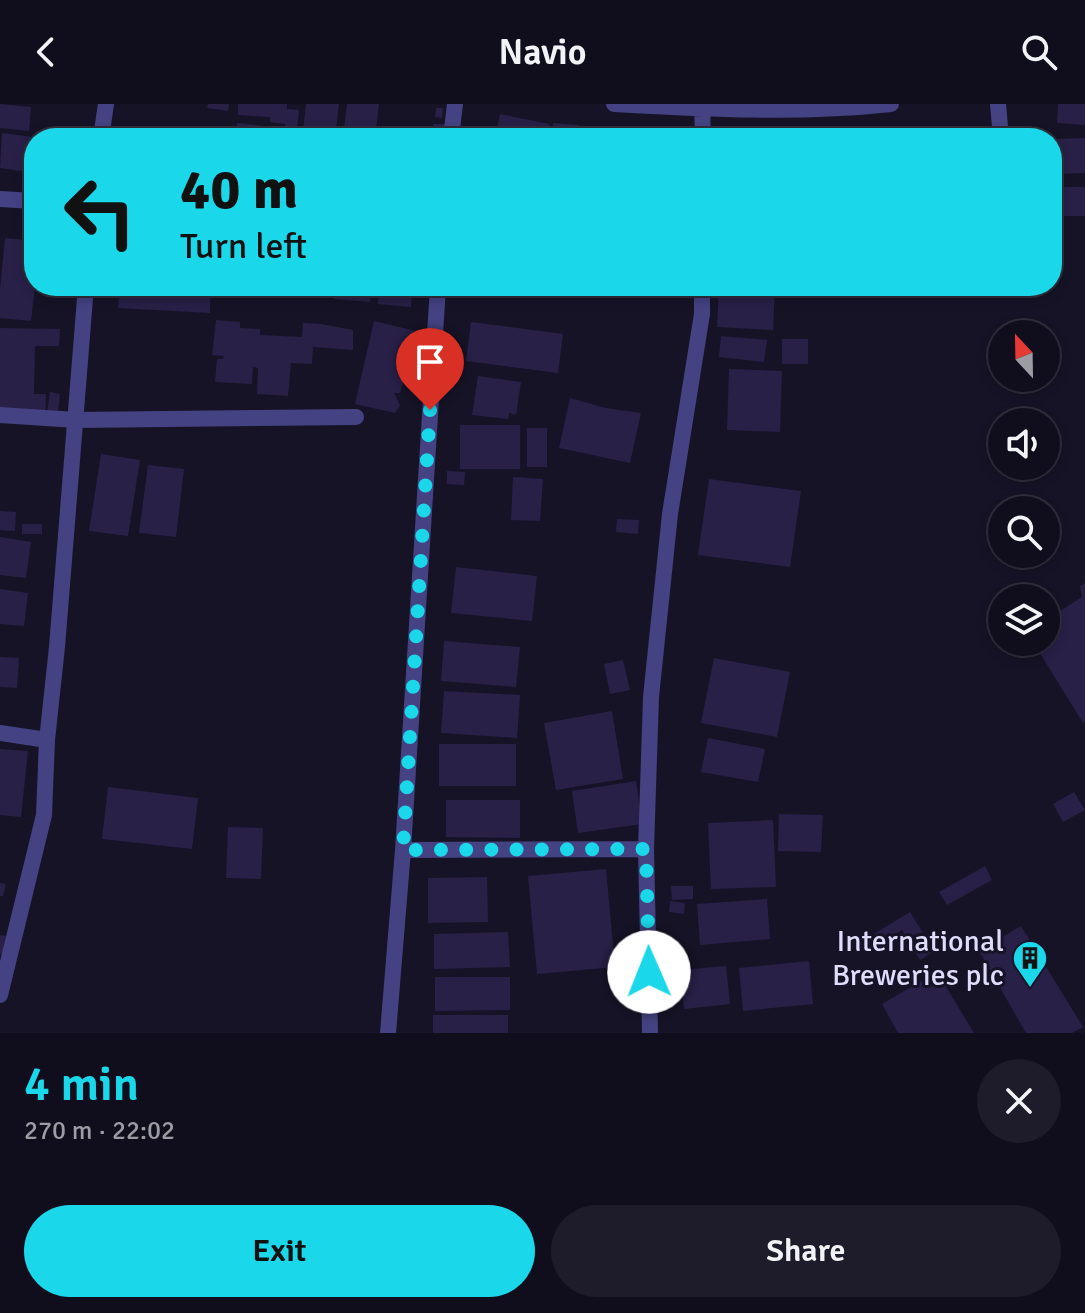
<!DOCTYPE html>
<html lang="en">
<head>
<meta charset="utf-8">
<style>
	:root { --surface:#100e1d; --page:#1e1c2a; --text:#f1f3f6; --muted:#9c9ca4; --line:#302e3b; --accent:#1ad8ea }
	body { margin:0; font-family:Signika,sans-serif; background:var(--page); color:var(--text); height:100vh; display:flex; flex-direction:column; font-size:30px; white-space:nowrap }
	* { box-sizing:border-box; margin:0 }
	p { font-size:26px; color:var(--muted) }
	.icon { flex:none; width:44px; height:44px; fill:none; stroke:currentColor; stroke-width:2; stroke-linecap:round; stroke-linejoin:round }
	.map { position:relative; height:929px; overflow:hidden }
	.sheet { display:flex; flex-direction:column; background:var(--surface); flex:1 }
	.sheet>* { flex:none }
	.banner { position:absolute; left:24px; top:24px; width:1038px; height:168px; border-radius:32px; box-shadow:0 4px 12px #0003,0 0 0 2px var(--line); background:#1ad8ea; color:#111; overflow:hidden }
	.needle { width:52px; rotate:338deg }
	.fabs { position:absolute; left:988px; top:216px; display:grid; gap:16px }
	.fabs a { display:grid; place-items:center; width:72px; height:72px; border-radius:50%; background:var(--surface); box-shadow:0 4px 12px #0003,0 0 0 2px var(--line); font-size:40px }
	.pin { position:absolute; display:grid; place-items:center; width:68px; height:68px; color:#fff; margin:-82px -34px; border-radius:50% 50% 50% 0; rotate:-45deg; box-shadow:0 0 8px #0007 }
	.pin .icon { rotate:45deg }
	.me { position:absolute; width:88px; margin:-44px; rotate:359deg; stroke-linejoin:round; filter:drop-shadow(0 0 6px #0008) }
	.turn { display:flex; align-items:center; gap:28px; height:168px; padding:0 24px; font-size:36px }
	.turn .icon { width:104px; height:104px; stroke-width:2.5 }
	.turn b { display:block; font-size:56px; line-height:68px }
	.round { display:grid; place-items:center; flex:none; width:84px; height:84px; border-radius:42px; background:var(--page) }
	.overview { display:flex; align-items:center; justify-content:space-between; height:136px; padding:0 24px }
	h1 { font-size:48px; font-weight:600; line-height:60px; color:var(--accent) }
	.cta { display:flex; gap:16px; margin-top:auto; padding:16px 24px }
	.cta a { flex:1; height:92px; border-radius:48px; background:var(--accent); color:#111; font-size:32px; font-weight:600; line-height:92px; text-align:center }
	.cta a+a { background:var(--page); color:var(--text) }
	header { display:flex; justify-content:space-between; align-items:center; height:104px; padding:0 24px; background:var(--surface); font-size:36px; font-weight:600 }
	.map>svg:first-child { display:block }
</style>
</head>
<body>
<header><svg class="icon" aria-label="back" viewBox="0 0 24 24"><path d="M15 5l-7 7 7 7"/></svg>Navio<svg class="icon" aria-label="search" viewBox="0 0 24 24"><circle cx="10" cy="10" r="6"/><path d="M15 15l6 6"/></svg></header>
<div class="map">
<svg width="1085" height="929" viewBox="0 0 1085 929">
	<rect width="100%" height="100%" fill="#161327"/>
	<path fill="#282047" d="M0,0L31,3L29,27L0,24Z
		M208,0H229L228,7L207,4Z
		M238,0H287V5L299,6L296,34H284L285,20L270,18V13L238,11Z
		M306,0H339L335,34H302Z
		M347,0H379L375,34H343Z
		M1058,0H1085V21L1057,19Z
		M436,4H443L442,14L435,13Z
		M500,10L549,20L546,34H495Z
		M237,19L273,23L271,34H236Z
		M553,19L579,21V34H552Z
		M433,20H447V26H433Z
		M2,29L33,33L27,68L0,64Z
		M1085,34V69L1052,70V35Z
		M26,69H34V88H26Z
		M1052,83H1085V112H1052Z
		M5,134L34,137L35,182L31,217L0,214V186Z
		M120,182H211L210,209L118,204Z
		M336,182H372L370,198L334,195Z
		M380,182H413L411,203L378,200Z
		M719,182H775L773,226L717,223Z
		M216,216L240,218V224L260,225V231L302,233L303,219L321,220L353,226V246L313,243L312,260L291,259L288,292L257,290L258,264L253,263L252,280L215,278L217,255H223L224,252L212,251Z
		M374,217L416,227L409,253L400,251L409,257L400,289H394L400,301L395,309L355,300Z
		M471,218L563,230L558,269L466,257Z
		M0,224L60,225L59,242H35L34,290H46L45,317L0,307Z
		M721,232L767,236L764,258L719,253Z
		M782,235H808V260H782Z
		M729,265L782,267L780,328L727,326Z
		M478,272L521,278L516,311L509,309L508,315L472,311Z
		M50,288L60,290L57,316L46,315Z
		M570,294L606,304L641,309L630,359L559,344Z
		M460,321H520V365H460Z
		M527,324H547V363H527Z
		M101,350L140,356L128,432L89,427Z
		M148,361L184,365L176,433L139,429Z
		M447,367L465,368L464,381L447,380Z
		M513,373L543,375L540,417L511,416Z
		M709,375L801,387L790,463L698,451Z
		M0,407L16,408L15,427L0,426Z
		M617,415L639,416L638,430L616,428Z
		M22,420H42V430H22Z
		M0,433L31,438L26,474L0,471Z
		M456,463L537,472L532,517L451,509Z
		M1085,479V617L1083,619L1033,538H1046V516L1082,493L1080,482Z
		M0,485L28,489L24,522L0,520Z
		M444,537L520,543L516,583L441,577Z
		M0,553L19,554L17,584L0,583Z
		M714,554L790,568L777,633L701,619Z
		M623,556L630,586L610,590L604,560Z
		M444,587L520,591L517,634L441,629Z
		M612,607L623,675L556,686L544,619Z
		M708,634L765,645L758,678L701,668Z
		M439,640H516V682H439Z
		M0,645L28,647L21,713L0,711Z
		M636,677L642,720L578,729L572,687Z
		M108,683L198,694L192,745L102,735Z
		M1074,688L1085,706L1063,718L1053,700Z
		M446,696H520V734L446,733Z
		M779,710L823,711L821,748L778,747Z
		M773,716L776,783L711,785L708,719Z
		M228,723L263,724L261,775L226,774Z
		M985,762L992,776L947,801L939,788Z
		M606,765L615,863L537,870L528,772Z
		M487,773L488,818L428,819V774Z
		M0,779L6,780L3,792H0Z
		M671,782H693V795L672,796Z
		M767,795L770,835L700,841L697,800Z
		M670,797L685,799L684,810L669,808Z
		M910,808L934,847L920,856L902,826L883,838L874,830Z
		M1021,822L1083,923L1072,929H1026L979,847Z
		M508,828L510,863L434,865V830Z
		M0,831L6,832L3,851L0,850Z
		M809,857L813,900L743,907L739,864Z
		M726,862L730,900L684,905L681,866Z
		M937,868L974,929H898L882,900Z
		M435,873H510V906L435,907Z
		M433,911H508V929H433Z"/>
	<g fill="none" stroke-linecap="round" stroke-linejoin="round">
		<path stroke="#444282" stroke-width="16" d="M614,0C706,5 799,10 891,0
			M702,0L703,34
			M998,0L1001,34
			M101,34L106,0
			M451,34L455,0
			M0,95L34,97
			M0,311L76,316L356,313
			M0,629L47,636
			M403,746L646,745
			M0,891L44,711L47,636L57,543L86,182
			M388,929L403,746L438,182
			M650,929L646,745L651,593L670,410L702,210V182"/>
	</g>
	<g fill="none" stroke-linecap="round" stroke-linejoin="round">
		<path stroke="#1ad8ea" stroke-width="14" stroke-dasharray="0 25.2" d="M430,306L403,746L646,745L649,868"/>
	</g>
	<defs>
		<g id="building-pin" transform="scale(1.8)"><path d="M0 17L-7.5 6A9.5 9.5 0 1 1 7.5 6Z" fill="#1ad8ea" stroke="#161327"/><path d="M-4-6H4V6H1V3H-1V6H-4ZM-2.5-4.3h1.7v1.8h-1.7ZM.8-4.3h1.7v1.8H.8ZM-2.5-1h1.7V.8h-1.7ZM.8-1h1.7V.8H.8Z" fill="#111"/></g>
	</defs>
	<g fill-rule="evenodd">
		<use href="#building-pin" x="1030" y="854"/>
	</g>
	<g text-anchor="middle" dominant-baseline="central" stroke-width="6" stroke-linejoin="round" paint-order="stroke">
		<g font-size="30" fill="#dfdcfc" stroke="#161327" text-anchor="end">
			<text x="1004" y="837">International<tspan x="1004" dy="34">Breweries plc</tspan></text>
		</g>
	</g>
</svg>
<div class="fabs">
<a><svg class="needle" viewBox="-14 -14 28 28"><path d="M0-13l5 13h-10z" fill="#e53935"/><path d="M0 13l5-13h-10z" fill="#9c9ca4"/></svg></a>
<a><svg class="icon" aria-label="sound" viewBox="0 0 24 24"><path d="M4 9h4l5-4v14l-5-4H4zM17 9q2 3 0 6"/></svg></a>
<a><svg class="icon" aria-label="search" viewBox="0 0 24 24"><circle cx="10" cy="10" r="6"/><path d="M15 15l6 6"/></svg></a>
<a><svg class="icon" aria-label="layers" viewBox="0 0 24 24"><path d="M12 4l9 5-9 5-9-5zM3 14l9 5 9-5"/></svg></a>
</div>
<div class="pin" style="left:430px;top:306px;background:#d93025"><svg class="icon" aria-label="arrive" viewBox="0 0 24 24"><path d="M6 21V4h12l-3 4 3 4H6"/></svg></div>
<svg class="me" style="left:649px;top:868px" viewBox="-20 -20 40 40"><circle r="19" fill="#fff"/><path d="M0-13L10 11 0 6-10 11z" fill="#1ad8ea"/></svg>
<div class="banner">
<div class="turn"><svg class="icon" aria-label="left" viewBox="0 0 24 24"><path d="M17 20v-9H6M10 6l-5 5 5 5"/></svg><div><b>40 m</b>Turn left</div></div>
</div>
</div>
<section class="sheet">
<div class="overview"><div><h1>4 min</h1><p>270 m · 22:02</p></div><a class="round"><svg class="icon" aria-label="close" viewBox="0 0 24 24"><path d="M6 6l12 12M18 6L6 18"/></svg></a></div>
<div class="cta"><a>Exit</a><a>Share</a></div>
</section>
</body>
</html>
